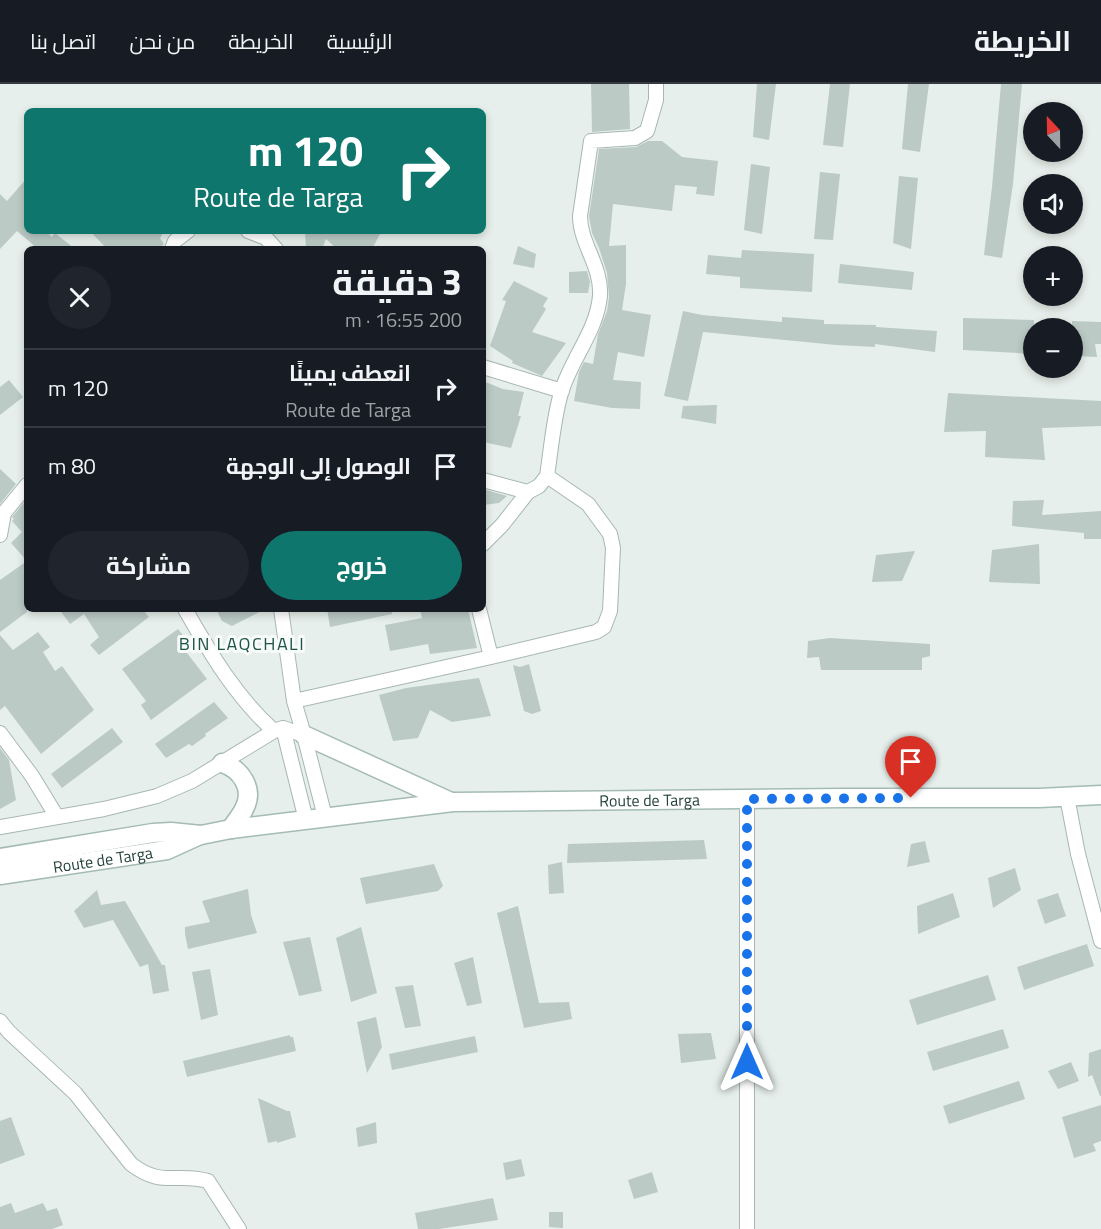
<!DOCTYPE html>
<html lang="ar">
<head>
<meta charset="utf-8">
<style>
	:root { --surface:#171b24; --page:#20242c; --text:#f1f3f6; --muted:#9ea1a6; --line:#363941; --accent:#0f766e }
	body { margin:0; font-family:"Titillium Web",Cairo,sans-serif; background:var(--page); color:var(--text); direction:rtl; height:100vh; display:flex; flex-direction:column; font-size:22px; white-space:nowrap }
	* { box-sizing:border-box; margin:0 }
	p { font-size:20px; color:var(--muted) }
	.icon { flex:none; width:33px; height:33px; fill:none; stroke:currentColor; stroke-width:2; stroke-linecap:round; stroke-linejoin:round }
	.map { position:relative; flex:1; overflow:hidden; direction:ltr }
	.panel { position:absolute; left:24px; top:162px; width:462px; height:366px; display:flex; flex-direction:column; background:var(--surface); border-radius:9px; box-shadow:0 3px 9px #0003; direction:rtl }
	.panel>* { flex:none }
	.hud { position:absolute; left:24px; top:24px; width:462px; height:126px; border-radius:9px; box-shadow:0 3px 9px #0003; direction:rtl; background:#0f766e; color:#fff; overflow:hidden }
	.needle { width:39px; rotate:338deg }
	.controls { position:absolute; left:1023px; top:18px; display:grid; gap:12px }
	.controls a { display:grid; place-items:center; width:60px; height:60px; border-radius:50%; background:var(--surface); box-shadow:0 3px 9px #0003; font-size:30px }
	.pin { position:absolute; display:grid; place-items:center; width:51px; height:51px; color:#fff; margin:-62px -26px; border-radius:50% 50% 50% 0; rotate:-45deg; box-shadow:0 0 6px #0007 }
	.pin .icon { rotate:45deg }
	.me { position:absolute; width:66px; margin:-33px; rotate:0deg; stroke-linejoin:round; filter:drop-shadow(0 0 4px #0008) }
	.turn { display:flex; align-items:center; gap:21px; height:126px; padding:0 24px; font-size:27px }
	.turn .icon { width:78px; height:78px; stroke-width:2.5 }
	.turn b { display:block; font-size:42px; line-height:51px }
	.round { display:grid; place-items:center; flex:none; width:63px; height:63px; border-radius:32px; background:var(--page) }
	.overview { display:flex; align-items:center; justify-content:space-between; height:102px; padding:0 24px }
	h1 { font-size:36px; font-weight:700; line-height:45px }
	.cta { display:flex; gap:12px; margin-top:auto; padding:12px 24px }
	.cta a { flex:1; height:69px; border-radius:36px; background:var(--accent); color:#fff; font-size:24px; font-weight:700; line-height:69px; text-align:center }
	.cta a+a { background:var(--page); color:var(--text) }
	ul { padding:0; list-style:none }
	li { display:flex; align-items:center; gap:18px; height:78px; padding:0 24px; border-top:2px solid var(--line) }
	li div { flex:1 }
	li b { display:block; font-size:22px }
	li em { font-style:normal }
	header { display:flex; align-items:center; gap:36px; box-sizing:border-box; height:84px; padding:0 30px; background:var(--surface); border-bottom:2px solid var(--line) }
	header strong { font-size:28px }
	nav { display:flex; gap:33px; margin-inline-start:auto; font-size:21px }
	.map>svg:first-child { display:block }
</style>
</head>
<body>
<header>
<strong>الخريطة</strong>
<nav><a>الرئيسية</a><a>الخريطة</a><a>من نحن</a><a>اتصل بنا</a></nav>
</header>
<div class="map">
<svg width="1101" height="1145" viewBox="0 0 1101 1145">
	<rect width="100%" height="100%" fill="#e6efeb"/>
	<path fill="#bbcac5" d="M591,0H629L630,45L592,48Z
		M757,0H776L769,56L753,53Z
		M830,0H850L843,63L823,61Z
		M908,0H929L920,68L902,65Z
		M1001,0H1022L1013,100L1002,174L984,171L992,103Z
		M648,57H662L682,73L718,77L714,112L696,110L697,103L675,101L672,127L613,120L609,162L626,161V200L622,226L651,231L644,273L618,268L613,296L641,298L640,325L612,324L574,317L579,288L584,278L593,280L598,250L607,227L609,213L607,189L599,164L592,149L589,132L599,65L636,63Z
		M751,80L770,83L762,150L744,146Z
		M820,88L840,90L833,156L814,155Z
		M899,92L918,94L911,165L893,159Z
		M27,94V147H45L52,153L55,149L75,165H38L17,147L0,165V110L7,117Z
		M90,147H164L160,154L164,160L159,165H107Z
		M305,147H372L380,150L372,165H337L326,155L322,165H306Z
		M518,162L536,170L534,184L513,180Z
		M742,166L814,170L812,208L740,204V193L706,190L708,171L741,174Z
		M840,180L914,188L912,206L838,199Z
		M587,187L590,198L588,209H569V188Z
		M514,197L548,214L543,222L546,225L532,248L566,259L542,292L512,279L513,277L490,262L506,217L502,216Z
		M683,227L702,231L782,238V233L824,236V240L876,241V243L937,247L935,268L875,260V263L836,261L703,248L688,317L664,312Z
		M963,234L1034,236V270L963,266Z
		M1072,237L1101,238V260H1095L1097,273L1072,272Z
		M9,296L23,313L0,331V303Z
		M483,297L503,305L524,308L518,332H521L511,364L483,358Z
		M948,309L1101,317V342L1042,344L1045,376L985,373L986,347L944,348Z
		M717,321L716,340L681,334L683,322Z
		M0,385L16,400L0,420Z
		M483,405L507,412L499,419L483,421Z
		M27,415V528L0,548V496L27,477L11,459L22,448L12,437L14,435L12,433Z
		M1044,416L1042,431L1101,427V455H1084V449L1012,442L1013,417Z
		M1039,460L1040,500L989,498L992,466Z
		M915,467L902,497L872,498L876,471Z
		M59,525H142L149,533L99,571L90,561L99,553L84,530L70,540Z
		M216,525H265L232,542L222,537Z
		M327,525H392V530L330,543Z
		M420,525H468L477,564L430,570L428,560L390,567L385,541L422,534Z
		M178,545L190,560L184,565L207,595L151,636L141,621L146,617L122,585Z
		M38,548L50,563L43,568L55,587L62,582L94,626L41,670L5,622L0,626V551L13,566Z
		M830,554L930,560V572L922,574V586H821L819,573L807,574L808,557Z
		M529,580L541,627L532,630L524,627L513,581L520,583Z
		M479,594L491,632L452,638L430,626L418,654L393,657L379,611L406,604Z
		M214,618L228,634L205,650L206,652L192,662L189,660L166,674L155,660Z
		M112,644L123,658L62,704L51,690Z
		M0,664L9,676L16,716L0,725Z
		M704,756L707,775L567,779L568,760Z
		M925,757L930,778L907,783L911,760Z
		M562,778L564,809L549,810L548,781Z
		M434,780L443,802L438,807L366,820L360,794Z
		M1015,784L1021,806L993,824L988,794Z
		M248,805L251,831L257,849L188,865L185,850V843L210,838L202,817Z
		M97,806L101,821L125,817L162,881H165L169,907L153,910L148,880L140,883L113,836L84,844L74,827Z
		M953,809L960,833L918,850L917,822Z
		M1058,809L1066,832L1045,840L1037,816Z
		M518,822L539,919L569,918L572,935L524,944L497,829Z
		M361,843L377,909L351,918L336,854Z
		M310,853L322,907L299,912L283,858Z
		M1087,860L1094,882L1024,906L1017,883Z
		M473,873L482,919L467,922L454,879Z
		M210,885L218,931L201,936L192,888Z
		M988,891L996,916L917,941L909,916Z
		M413,901L421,942L405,944L395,903Z
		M376,933L382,963L367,989L357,938Z
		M1003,945L1009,964L933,987L927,968Z
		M711,949L716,975L681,979L678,950Z
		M290,951V953H293L296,967L187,993L183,977Z
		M475,952L478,968L392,986L389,970Z
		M1101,965V1012H1100L1092,991L1088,993L1089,969Z
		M1071,978L1079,997L1058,1005L1048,987Z
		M1019,997L1025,1015L949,1040L943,1022Z
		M258,1014L287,1027H290L296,1053L277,1059V1057L268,1059Z
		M1101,1021V1057L1093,1060L1096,1067L1074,1074L1062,1033Z
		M11,1033L25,1071L0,1080V1037Z
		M376,1038L377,1059L358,1063L356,1044Z
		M521,1075L525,1092L506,1096L503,1079Z
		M652,1088L658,1108L634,1115L628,1096Z
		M493,1114L498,1136L439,1145H418L415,1129Z
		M11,1119L15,1129L43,1119L47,1127L57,1124L63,1141L52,1145H0V1123Z
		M549,1128H563V1144L549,1143Z"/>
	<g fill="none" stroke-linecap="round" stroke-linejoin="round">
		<g stroke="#a8b7b3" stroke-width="16">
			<path id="minor" d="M248,147L266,154L276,165
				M172,165L175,157L188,147
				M483,283L562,307
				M483,396L528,408
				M0,451L4,429L27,401
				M483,460L502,441L528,408L539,402L547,392C551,366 554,329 562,306C572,274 597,246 600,212C602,182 580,160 580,132L591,57L635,54L647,47L656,16V0
				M185,525C210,569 236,613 274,647
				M479,525L491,573
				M294,617L491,573L596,548L604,543L610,527L613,464L610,450L588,420L547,392
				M283,644L306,736
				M0,649L32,692L57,733
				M304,651L325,733
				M1067,713L1078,770L1101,857
				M747,715V1145
				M0,743L104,725L157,712L192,697L274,647L283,644L304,651L294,617L281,525
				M0,937L9,948L75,1009L131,1080C162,1104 176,1088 208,1097L239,1145"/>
		</g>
		<g stroke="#a4bbb4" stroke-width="21">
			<g id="secondary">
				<path d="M304,651L451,718"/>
				<path d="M222,679C241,685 255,705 244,725C241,732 235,738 231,745"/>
				<path id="s1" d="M0,774L153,749L171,748L201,751L231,745L453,718L846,714H1039L1101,711"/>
				<path id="s2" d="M0,791L167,766L200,751"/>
			</g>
		</g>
		<use href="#minor" stroke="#fff" stroke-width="14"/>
		<use href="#secondary" stroke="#fff" stroke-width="18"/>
	</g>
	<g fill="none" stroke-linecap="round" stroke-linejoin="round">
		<path stroke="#1a73e8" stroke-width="10" stroke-dasharray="0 18" d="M747,978V715L911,714"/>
	</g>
	<g text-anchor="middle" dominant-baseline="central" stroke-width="6" stroke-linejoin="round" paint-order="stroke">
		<g font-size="16" fill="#24413b" stroke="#f7fbf9">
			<text stroke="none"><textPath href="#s1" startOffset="654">Route de Targa</textPath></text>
			<text stroke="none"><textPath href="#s2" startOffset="104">Route de Targa</textPath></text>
		</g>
		<g font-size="18" letter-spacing="1.5" fill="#20544a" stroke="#f7fbf9">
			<text x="242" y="559">BIN LAQCHALI</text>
		</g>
	</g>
</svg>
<div class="controls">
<a><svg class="needle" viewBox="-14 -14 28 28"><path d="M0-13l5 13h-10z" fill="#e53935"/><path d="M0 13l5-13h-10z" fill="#9ea1a6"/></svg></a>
<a><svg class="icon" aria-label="sound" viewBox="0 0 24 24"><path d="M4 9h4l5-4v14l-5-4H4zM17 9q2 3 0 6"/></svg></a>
<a>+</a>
<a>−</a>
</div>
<div class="pin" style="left:911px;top:714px;background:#d93025"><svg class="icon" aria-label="arrive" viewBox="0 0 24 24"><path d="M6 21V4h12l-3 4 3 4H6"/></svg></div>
<svg class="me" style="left:747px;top:978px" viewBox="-20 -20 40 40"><path d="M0-17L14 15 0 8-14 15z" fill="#1a73e8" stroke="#fff" stroke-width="4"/></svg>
<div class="hud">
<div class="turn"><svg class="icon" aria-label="right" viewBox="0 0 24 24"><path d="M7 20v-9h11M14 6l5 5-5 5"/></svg><div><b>120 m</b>Route de Targa</div></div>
</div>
<section class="panel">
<div class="overview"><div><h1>3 دقيقة</h1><p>200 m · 16:55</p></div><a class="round"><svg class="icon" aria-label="close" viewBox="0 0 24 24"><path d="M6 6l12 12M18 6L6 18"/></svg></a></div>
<ul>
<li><svg class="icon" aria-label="right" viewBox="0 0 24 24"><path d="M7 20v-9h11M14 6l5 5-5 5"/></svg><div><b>انعطف يمينًا</b><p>Route de Targa</p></div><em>120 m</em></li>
<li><svg class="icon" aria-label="arrive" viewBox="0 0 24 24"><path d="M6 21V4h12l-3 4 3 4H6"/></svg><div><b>الوصول إلى الوجهة</b></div><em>80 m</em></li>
</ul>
<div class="cta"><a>خروج</a><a>مشاركة</a></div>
</section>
</div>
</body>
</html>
